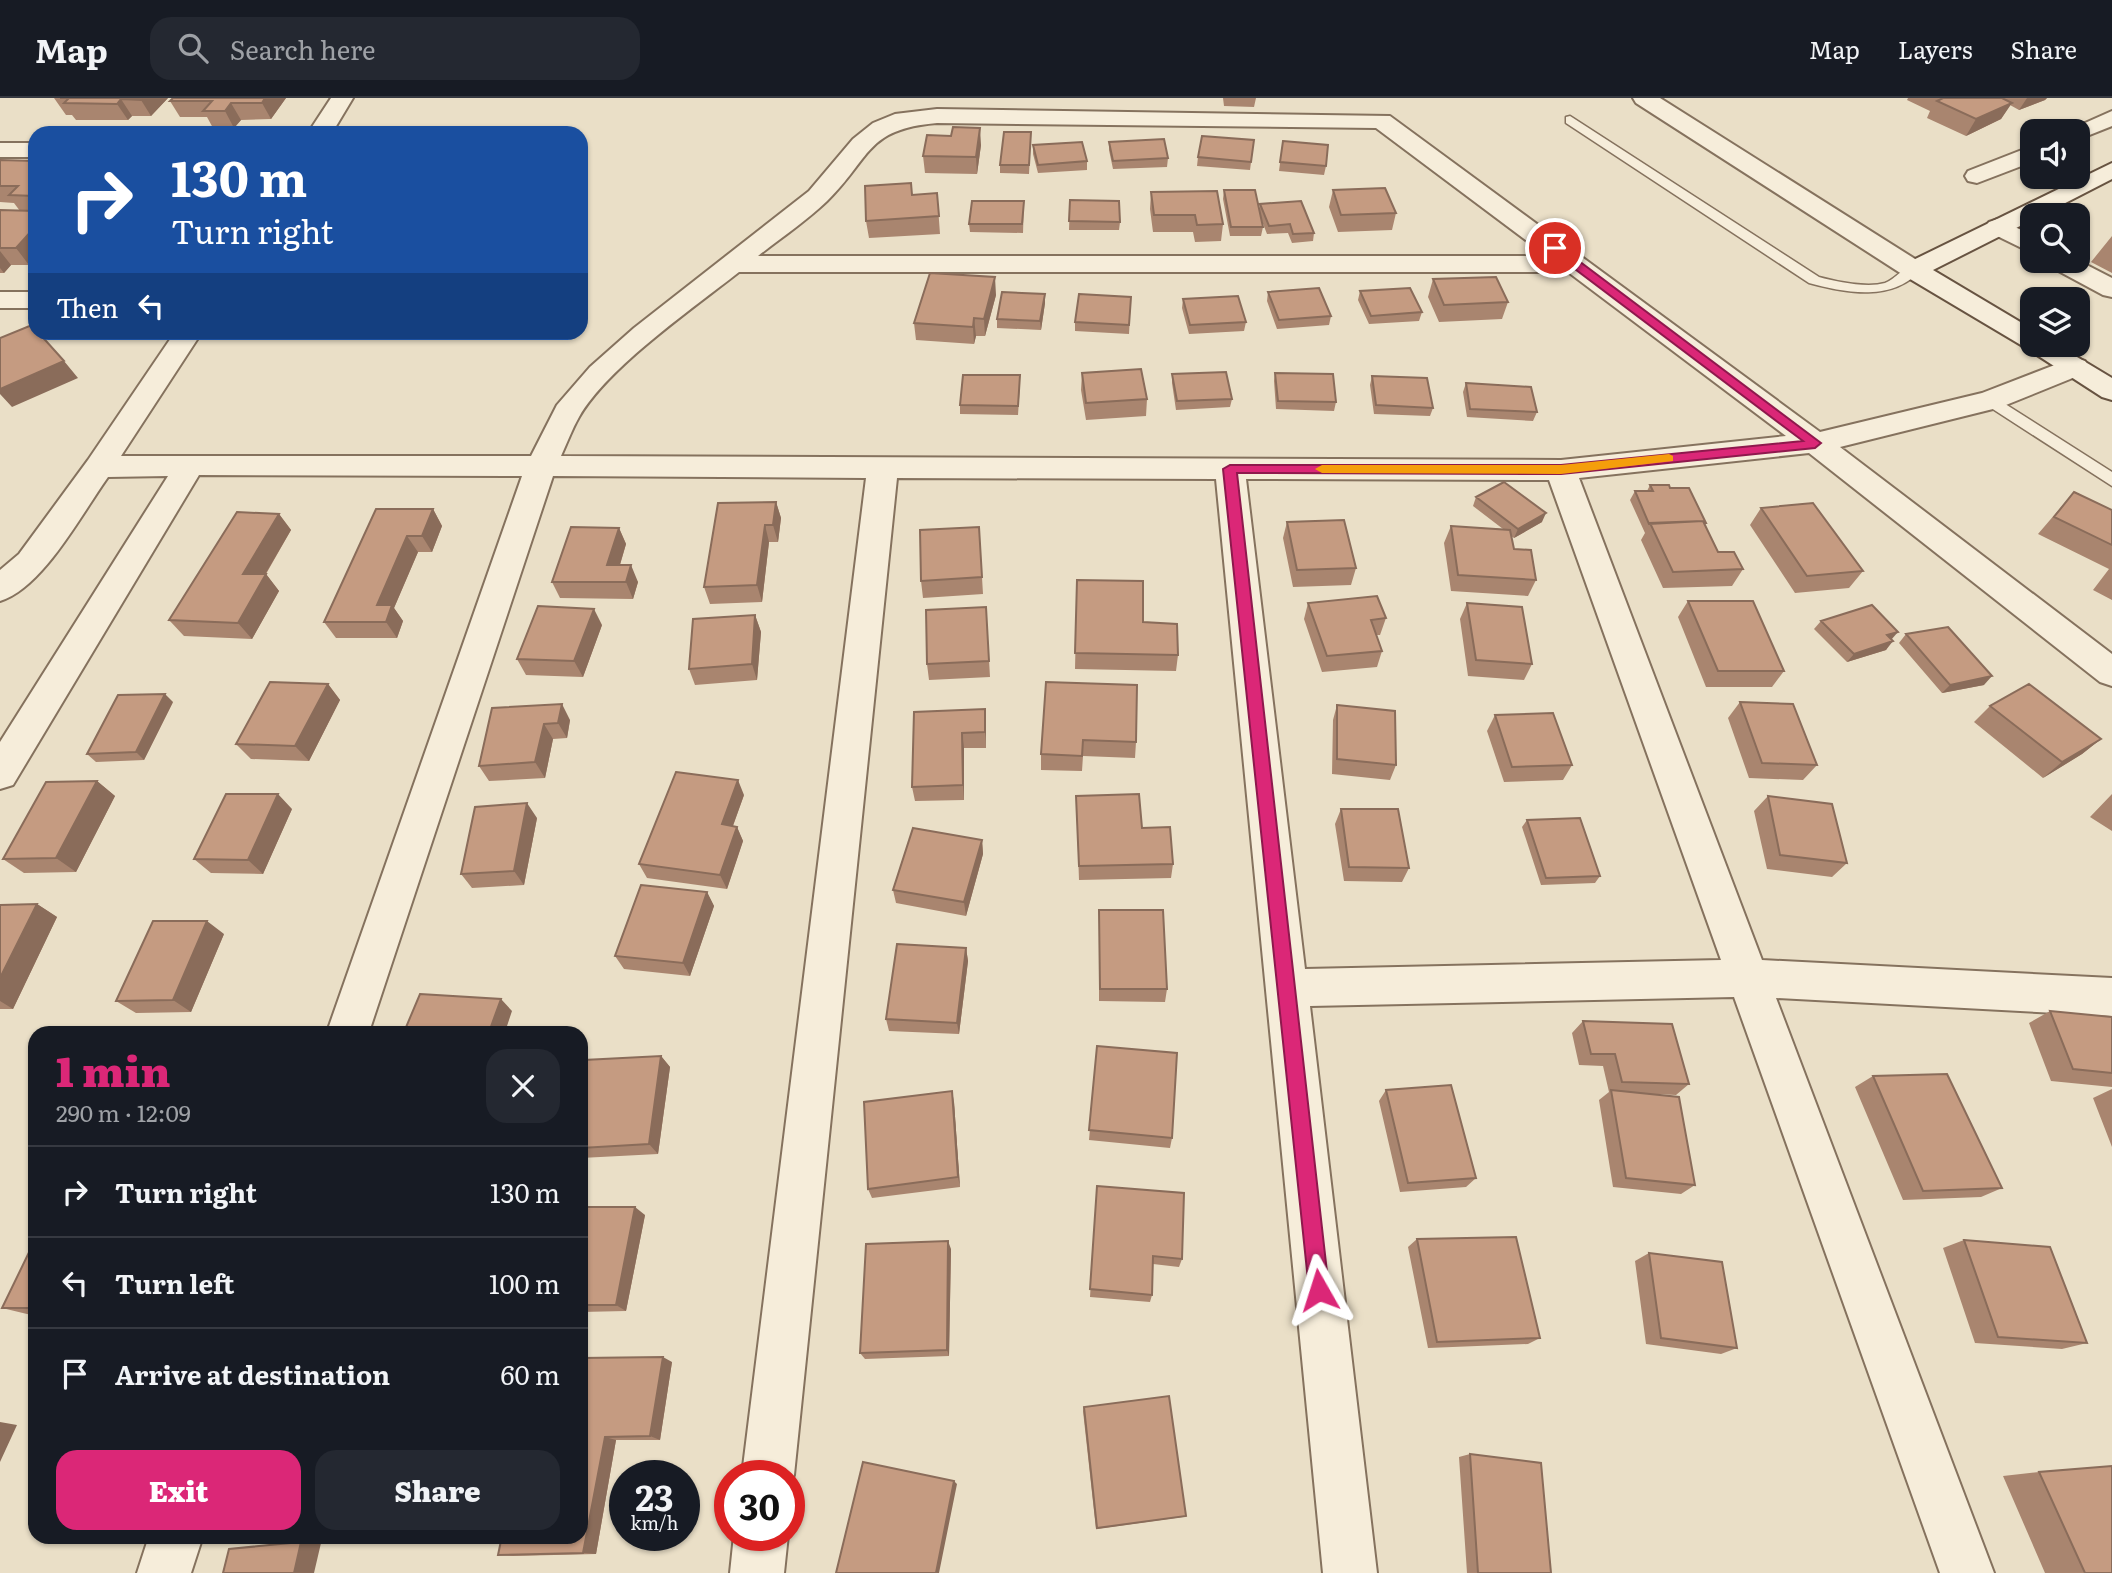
<!DOCTYPE html>
<html lang="en">
<head>
<meta charset="utf-8">
<style>
	:root { --surface:#171b24; --page:#242831; --text:#f1f3f6; --muted:#9ea1a6; --line:#363941; --accent:#db2777 }
	body { margin:0; font-family:Literata,serif; background:var(--page); color:var(--text); height:100vh; display:flex; flex-direction:column; font-size:26px; white-space:nowrap }
	* { box-sizing:border-box; margin:0 }
	p { font-size:23px; color:var(--muted) }
	.icon { flex:none; width:38px; height:38px; fill:none; stroke:currentColor; stroke-width:2; stroke-linecap:round; stroke-linejoin:round }
	.map { position:relative; flex:1; overflow:hidden }
	.drawer { position:absolute; left:28px; top:928px; width:560px; height:518px; display:flex; flex-direction:column; background:var(--surface); border-radius:21px; box-shadow:0 2px 5px #0004 }
	.drawer>* { flex:none }
	.top-card { position:absolute; left:28px; top:28px; width:560px; height:214px; border-radius:21px; box-shadow:0 2px 5px #0004; background:#1a4fa0; color:#fff; overflow:hidden }
	.fabs { position:absolute; left:2020px; top:21px; display:grid; gap:14px }
	.fabs a { display:grid; place-items:center; width:70px; height:70px; border-radius:14px; background:var(--surface); box-shadow:0 2px 5px #0004; font-size:35px }
	.speed { position:absolute; left:609px; top:1362px; display:flex; gap:14px; font-size:35px; font-weight:700; text-align:center }
	.speed>* { display:grid; place-content:center; width:91px; height:91px; border-radius:50%; background:var(--surface); box-shadow:0 2px 5px #0004; line-height:1 }
	.speed small { font-size:18px; font-weight:400 }
	.speed .limit { border:10px solid #d22; background:#fff; color:#111 }
	.pin { position:absolute; display:grid; place-items:center; width:60px; height:60px; color:#fff; margin:-30px; border:4px solid #fff; border-radius:50%; box-shadow:0 2px 7px #0007 }
	.me { position:absolute; width:77px; margin:-38px; rotate:354deg; stroke-linejoin:round; filter:drop-shadow(0 0 5px #0008) }
	.turn { display:flex; align-items:center; gap:24px; height:147px; padding:0 28px; font-size:32px }
	.turn .icon { width:91px; height:91px; stroke-width:2.5 }
	.turn b { display:block; font-size:49px; line-height:60px }
	.then { display:flex; align-items:center; height:66px; padding:0 28px; background:#0003; gap:14px; font-size:26px }
	.round { display:grid; place-items:center; flex:none; width:74px; height:74px; border-radius:21px; background:var(--page) }
	.head { display:flex; align-items:center; justify-content:space-between; height:119px; padding:0 28px }
	h1 { font-size:42px; font-weight:800; line-height:52px; color:var(--accent) }
	.button { display:flex; gap:14px; margin-top:auto; padding:14px 28px }
	.button a { flex:1; height:80px; border-radius:21px; background:var(--accent); color:#fff; font-size:28px; font-weight:800; line-height:80px; text-align:center }
	.button a+a { background:var(--page); color:var(--text) }
	ul { padding:0; list-style:none }
	li { display:flex; align-items:center; gap:21px; height:91px; padding:0 28px; border-top:2px solid var(--line) }
	li div { flex:1 }
	li b { display:block; font-size:26px }
	li em { font-style:normal }
	header { display:flex; align-items:center; gap:42px; box-sizing:border-box; height:98px; padding:0 35px; background:var(--surface); border-bottom:2px solid var(--line) }
	header strong { font-size:33px }
	nav { display:flex; gap:38px; margin-inline-start:auto; font-size:24px }
	.search { width:490px; height:63px; background:var(--page); display:flex; align-items:center; gap:18px; box-sizing:border-box; padding:0 24px; border-radius:21px; color:var(--muted); font-size:26px }
	.map>svg:first-child { display:block }
</style>
</head>
<body>
<header>
<strong>Map</strong>
<div class="search"><svg class="icon" aria-label="search" viewBox="0 0 24 24"><circle cx="10" cy="10" r="6"/><path d="M15 15l6 6"/></svg>Search here</div>
<nav><a>Map</a><a>Layers</a><a>Share</a></nav>
</header>
<div class="map">
<svg width="2112" height="1475" viewBox="0 0 2112 1475">
	<rect width="100%" height="100%" fill="#eadfc7"/>
	<g fill="none" stroke-linecap="round" stroke-linejoin="round">
		<g stroke="#85725e" stroke-width="3">
			<path id="service" d="M1570,18L1819,179C1837,184 1867,190 1885,185C1898,180 1904,166 1919,169L1921,172C1892,204 1846,195 1809,185L1566,25V19Z
				M1991,297L2112,374V388L1985,306L1983,302L1985,298Z"/>
		</g>
		<g stroke="#85725e" stroke-width="4">
			<path id="minor" d="M331,0H353L332,35H308Z
				M1633,0H1660L1923,166L1927,172L1923,178L1914,180L1905,178L1636,5Z
				M937,11L1390,18L1820,334L1982,295L2065,263L2075,260L2085,263L2089,269L2085,275L2001,309L1840,349L2112,556V588L2100,584L1809,355L1579,380L1762,862L2112,880V918L1776,900L1994,1475H1940L1734,899L1310,908L1377,1475H1323L1216,381L897,380L794,1377L789,1389V1377H742L866,380L553,378L369,934H327L522,378L199,377L13,687L0,691V644L168,378L108,379C82,415 43,490 0,503V472L19,456L88,362L175,234H202L121,358H531L557,307L590,269L634,230L809,93L853,41L873,25L895,16ZM937,25L1376,30L1547,158H758C781,140 806,123 827,103C871,60 865,31 937,25ZM739,174H1568L1786,338L1561,362L561,358C567,345 572,331 579,319C608,269 692,211 739,174ZM1246,381L1549,382L1721,862L1305,871Z
				M2112,13V28L2077,42V33H2067Z
				M0,45H35V59H0Z
				M2032,48V64L1977,85L1968,83L1965,78L1968,73Z
				M1998,121L2032,137V155L1989,134L1985,129L1989,124Z
				M2077,162L2112,180V199L2103,197L2051,169L2047,163Z
				M0,194H35V210H0Z
				M734,1437H788L784,1475H730Z
				M149,1438H203L191,1475H137Z"/>
		</g>
		<g stroke="#675341" stroke-width="4">
			<path id="secondary" d="M2112,65V81L2042,117H2032V122L1933,172L2032,231V247H2057L2112,280V302L2102,299L2026,250L1905,178L1901,172L1905,166Z"/>
		</g>
		<use href="#service" fill="#f6edda" fill-rule="evenodd"/>
		<use href="#minor" fill="#f6edda" fill-rule="evenodd"/>
		<use href="#secondary" fill="#f6edda" fill-rule="evenodd"/>
	</g>
	<path fill="#a9856f" d="M54,0H168L151,18H132L128,22H76L72,17H66Z
		M286,0L271,21L241,22L234,30H213L207,19H180L170,3Z
		M1220,0H1256L1254,9L1224,8L1223,0Z
		M1908,0H2047L2045,2L2019,12L2010,7L2001,21L1966,38L1927,20L1930,13L1907,2Z
		M1031,34L1029,76L1000,75V67Z
		M1254,42L1250,72L1197,68L1198,59Z
		M1283,43L1326,68L1324,77L1279,73Z
		M1109,44L1168,60L1167,69L1113,71L1109,52Z
		M981,47L977,76L925,75L923,58Z
		M1033,47L1087,63V72L1038,75L1033,56Z
		M0,62L35,63V161L29,167H11L4,175H0V112L20,113L14,105L0,104Z
		M1224,92L1259,113L1260,106L1314,135L1313,143L1292,145L1288,135L1267,136L1260,118L1263,129L1261,138H1230L1223,101Z
		M1333,92L1396,115L1392,132L1338,134L1329,109Z
		M1151,94L1223,126L1221,143L1195,144L1193,134H1153L1150,111Z
		M937,95L940,136L869,140L866,123L912,97Z
		M1070,102L1120,124L1119,132H1069Z
		M1024,103L1023,135L970,134L969,126Z
		M2112,138V175L2091,164Z
		M1433,181L1508,204L1502,221L1439,224L1428,199Z
		M1360,193L1422,214L1419,223L1369,226L1358,202Z
		M1268,194L1331,218L1329,227L1277,231L1267,203Z
		M1045,196V205L1041,232L997,230V221Z
		M996,197L985,238H976L974,246L916,242L914,225Z
		M1131,199L1129,236L1075,233V224Z
		M1183,201L1246,224L1244,233L1189,236L1182,210Z
		M1082,275L1147,301L1146,318L1086,322L1081,292Z
		M1275,275L1336,304L1334,313L1276,311L1274,283Z
		M1172,276L1232,301L1230,309L1176,312L1172,285Z
		M1372,278L1433,310L1430,318L1374,316L1370,287Z
		M1466,285L1537,314L1533,323L1467,319L1463,294Z
		M1020,286L1018,317L960,316V307Z
		M1650,387L1670,390L1706,425L1705,427L1718,454L1743,471L1732,488L1663,490L1641,442L1645,435L1630,402L1635,393H1647Z
		M2074,394L2112,412V502L2093,492L2109,471L2038,436Z
		M1476,399L1542,424L1514,440L1511,438L1514,451L1536,482L1528,498L1451,493L1444,445L1451,428L1503,431L1473,408Z
		M776,404L781,420L778,444H769L762,504L710,506L704,489Z
		M1761,410L1863,473L1849,490L1795,495L1750,427Z
		M433,411L442,428L432,454H418L394,510L403,523L397,540H336L324,524Z
		M279,416L291,432L266,476L279,493L252,541L184,538L169,522Z
		M1287,424L1356,470L1351,487L1293,489L1283,440Z
		M979,429L983,496L923,500L921,483Z
		M619,430L626,446L620,467L638,484L633,501L560,500L552,484Z
		M1077,482L1143,524L1178,557L1176,573L1075,571Z
		M1688,503L1784,573L1772,589H1706L1678,519Z
		M1308,505L1386,520L1380,537H1376L1382,553L1377,569L1322,574L1304,521Z
		M1467,505L1532,566L1524,582L1468,578L1460,521Z
		M986,509L990,579L929,582L927,566Z
		M755,517L761,534L757,582L695,587L689,571Z
		M1821,523L1891,542L1886,552L1847,564L1814,531Z
		M602,527L583,579L526,577L517,561Z
		M1906,536L1984,587L1942,595L1899,545Z
		M1046,584L1136,644L1135,660L1083,658L1082,673L1041,672V656Z
		M328,586L340,602L309,663L251,661L236,646Z
		M173,604L144,662L96,664L87,656Z
		M1740,604L1817,667L1803,682L1749,680L1728,620Z
		M1337,607L1396,667L1390,682L1332,676L1333,622Z
		M1990,608L2101,641L2082,656L2043,680L1974,624Z
		M492,610L570,622L567,640L553,641L545,680L489,683L479,668Z
		M985,611L986,650H964V702L915,703L912,689Z
		M1495,617L1572,667L1563,682L1504,684L1487,633Z
		M97,683L115,698L76,774L24,775L3,761Z
		M2112,696V733L2090,719Z
		M744,697L733,728L737,729L743,743L727,791L647,780L639,766Z
		M1076,698L1142,730L1173,766L1171,780L1079,782Z
		M1768,698L1847,765L1832,779L1767,771L1754,713Z
		M292,711L263,776L211,775L194,761Z
		M1341,711L1409,770L1402,784L1344,783L1335,726Z
		M537,720L524,787L472,790L461,776Z
		M1527,722L1600,778L1595,785L1541,787L1522,729Z
		M982,742L983,756L966,818L896,805L893,792Z
		M707,794L714,808L690,878L624,871L615,858Z
		M37,806L57,819L13,911H0V807Z
		M1099,812L1167,891L1165,904L1099,903Z
		M224,836L191,914L136,915L116,903Z
		M966,850L968,863L959,936L889,933L886,921Z
		M2050,913L2112,919V989L2051,983L2029,925Z
		M1583,923L1689,986L1676,997L1656,996L1695,1087L1681,1096L1613,1089L1599,1002L1609,994L1603,968L1579,967L1572,935Z
		M1097,948L1172,1040L1170,1050L1089,1042Z
		M661,958L670,969L658,1056L581,1060V979Z
		M1873,978L2002,1090L1981,1099L1903,1102L1855,989Z
		M2112,991V1049L2093,1000Z
		M1386,992L1476,1080L1466,1089L1400,1094L1379,1003Z
		M954,1004L960,1089L872,1100L868,1091Z
		M1097,1088L1182,1161L1179,1169L1153,1166L1152,1197L1150,1204L1090,1199Z
		M581,1109L645,1117L626,1213L581,1214Z
		M1417,1141L1540,1240L1528,1246L1428,1250L1408,1149Z
		M35,1142V1217L27,1216L2,1210Z
		M1964,1142L2087,1245L2062,1251L1975,1245L1943,1150Z
		M951,1151L949,1258L865,1261L860,1255Z
		M1649,1155L1737,1250L1721,1256L1646,1246L1635,1163Z
		M581,1260L672,1264L660,1342H616L596,1456L513,1458L498,1457Z
		M1084,1309L1186,1418L1183,1419L1096,1431L1083,1313Z
		M1470,1356L1551,1475H1467L1459,1359Z
		M2039,1374L2112,1475H2045L2003,1378Z"/>
	<path fill="#8a6c5a" d="M142,0H168L151,18L141,2Z
		M265,0H286L271,21L262,5Z
		M2027,0H2047L2045,2L2019,12Z
		M121,1L132,18L128,22L117,6Z
		M231,5L241,22L234,30L225,13Z
		M2012,5L2001,21L1966,38L1976,21Z
		M980,30L981,47L977,76L976,59Z
		M35,129V161L29,167L16,150Z
		M0,153L11,167L4,175L0,170Z
		M995,179L996,197L985,238L984,221Z
		M1045,196V205L1041,232L1040,223Z
		M974,220L976,238L974,246L973,229Z
		M64,263L78,280L12,309L0,296V291Z
		M776,404L781,420L778,444L773,427Z
		M433,411L442,428L432,454L422,438Z
		M1546,415L1542,424L1514,440L1518,431Z
		M279,416L291,432L256,492L243,476Z
		M765,427L769,444L762,504L757,487Z
		M619,430L626,446L615,483L607,467Z
		M407,438L418,454L394,510L403,523L397,540L386,524L377,507Z
		M631,467L638,484L633,501L626,484Z
		M266,476L279,493L252,541L238,525Z
		M594,511L602,527L583,579L574,563Z
		M755,517L761,534L757,582L752,566Z
		M1898,534L1891,542L1887,537Z
		M1893,543L1886,552L1847,564L1854,556Z
		M1992,578L1984,587L1942,595L1950,587Z
		M328,586L340,602L309,663L295,648Z
		M165,596L173,604L144,662L136,654Z
		M562,606L570,622L567,640L558,625Z
		M985,611L986,627V650L985,634Z
		M544,626L553,641L545,680L535,664Z
		M962,635L964,650V702L963,687Z
		M2101,641L2082,656L2043,680L2062,664Z
		M738,682L744,697L728,741L722,726Z
		M97,683L115,698L76,774L56,760Z
		M278,696L292,711L263,776L248,762Z
		M527,705L537,720L524,787L514,773Z
		M737,729L743,743L727,791L720,777Z
		M982,742L983,756L966,818L964,804Z
		M707,794L714,808L690,878L683,865Z
		M37,806L57,819L13,911L0,903V880Z
		M207,823L224,836L191,914L173,902Z
		M966,850L968,863L959,936L957,925Z
		M501,901L512,913L505,934H489Z
		M661,958L670,969L658,1056L649,1046Z
		M952,993L954,1004L960,1089L958,1079Z
		M635,1109L645,1117L626,1213L616,1207Z
		M948,1143L951,1151L949,1258L947,1252Z
		M663,1259L672,1264L660,1342L650,1338Z
		M0,1324L17,1327L0,1364Z
		M605,1339L616,1342L596,1456L583,1455Z
		M954,1383L957,1386L939,1475H936Z
		M301,1444L321,1445L314,1475H294Z"/>
	<path fill="#c59b81" stroke="#8a6c5a" stroke-width="2" d="M60,0H142L141,2L121,1L117,6L64,5L69,0Z
		M173,0H265L262,5H231L225,13H203L212,3H170Z
		M1943,0H2002L2012,5L1976,21L1937,3Z
		M953,29L980,30L976,59L923,58L927,37L951,38Z
		M1004,34H1031L1029,67H1000Z
		M1202,38L1254,42L1251,64L1198,59Z
		M1164,41L1168,60L1113,63L1109,44Z
		M1283,43L1328,47L1326,68L1280,64Z
		M1082,44L1087,63L1038,67L1033,47Z
		M0,62L35,63V98L9,97L18,88H0Z
		M911,85L912,97L937,95L939,118L866,123L865,88Z
		M1385,90L1396,115L1341,117L1333,92Z
		M1224,92H1255L1263,129H1231Z
		M1217,93L1223,126L1197,127L1195,117H1154L1151,94Z
		M1070,102L1119,103L1120,124L1069,123Z
		M972,103H1024L1022,126H969Z
		M1301,103L1314,135L1293,136L1290,126L1269,128L1260,106Z
		M0,112L35,113V129L16,150H0Z
		M930,175L995,179L984,221L974,220L973,229L914,225Z
		M1496,179L1508,204L1444,207L1433,181Z
		M1319,190L1331,218L1279,222L1268,194Z
		M1410,190L1422,214L1371,218L1360,193Z
		M1002,194L1045,196L1040,223L997,221Z
		M1079,196L1131,199L1129,227L1075,224Z
		M1238,198L1246,224L1190,227L1183,201Z
		M32,227L35,231V234H38L64,263L0,291V240Z
		M1141,271L1147,301L1086,305L1082,275Z
		M1226,274L1232,301L1177,303L1172,276Z
		M1275,275L1333,276L1336,304L1278,303Z
		M963,277H1020L1018,308L960,307Z
		M1372,278L1427,280L1433,310L1376,307Z
		M1466,285L1531,289L1537,314L1470,311Z
		M1504,384L1546,415L1518,431L1476,399Z
		M1650,387H1669L1670,390H1689L1706,425H1704L1703,423L1649,426L1635,393H1653Z
		M2074,394L2112,412V447L2054,419Z
		M776,404L773,427H765L757,487L704,489L718,405Z
		M1813,405L1863,473L1807,478L1761,410Z
		M376,411H433L422,438H407L377,507H392L386,524H324Z
		M237,414L279,416L243,476H266L238,525L169,522Z
		M1344,422L1356,470L1297,472L1287,424Z
		M1703,423L1718,454H1734L1743,471L1673,474L1650,425Z
		M1451,428L1510,432L1514,451L1531,452L1536,482L1458,477Z
		M571,429L619,430L607,467H631L626,484H552Z
		M979,429L982,479L921,483L920,432Z
		M1077,482L1143,483V524L1177,526L1178,557L1075,555Z
		M1377,498L1386,520L1371,522L1382,553L1327,558L1308,505Z
		M1688,503H1753L1784,573H1718Z
		M1467,505L1522,509L1532,566L1476,562Z
		M1872,507L1898,534L1887,537L1893,543L1854,556L1821,523Z
		M538,508L594,511L574,563L517,561Z
		M986,509L989,563L927,566L926,512Z
		M755,517L752,566L689,571L693,521Z
		M1948,529L1992,578L1950,587L1906,536Z
		M270,584L328,586L295,648L236,646Z
		M1046,584L1137,587L1136,644L1083,642L1082,658L1041,656Z
		M2029,586L2101,641L2062,664L1990,608Z
		M165,596L136,654L87,656L118,597Z
		M1740,604L1793,606L1817,667L1762,665Z
		M562,606L558,625L544,626L535,664L479,668L492,610Z
		M1337,607L1395,613L1396,667L1337,661Z
		M985,611V634L962,635L963,687L912,689L914,614Z
		M1553,615L1572,667L1512,669L1495,617Z
		M676,674L738,682L722,726L737,729L720,777L639,766Z
		M97,683L56,760L3,761L46,684Z
		M226,696H278L248,762L194,761Z
		M1139,696L1142,730L1170,729L1173,766L1079,768L1076,698Z
		M1768,698L1832,706L1847,765L1780,757Z
		M527,705L514,773L461,776L475,709Z
		M1341,711H1398L1409,770L1349,769Z
		M1580,720L1600,778L1546,780L1527,722Z
		M913,730L982,742L964,804L893,792Z
		M641,787L707,794L683,865L615,858Z
		M37,806L0,880V807Z
		M1099,812H1163L1167,891H1100Z
		M153,823H207L173,902L116,903Z
		M897,846L966,850L957,925L886,921Z
		M420,896L501,901L489,934H404Z
		M2050,913L2112,919V975L2073,971Z
		M1583,923L1672,926L1689,986L1622,984L1615,956H1591Z
		M1097,948L1177,955L1172,1040L1089,1032Z
		M661,958L649,1046L581,1050V979L584,962Z
		M1947,976L2002,1090L1923,1093L1873,978Z
		M1451,987L1476,1080L1408,1085L1386,992Z
		M1611,992L1679,999L1695,1087L1626,1080Z
		M952,993L958,1079L868,1091L864,1004Z
		M1097,1088L1184,1095L1182,1161L1153,1158L1152,1197L1090,1191Z
		M581,1109H635L616,1207H581Z
		M1516,1139L1540,1240L1437,1244L1417,1141Z
		M35,1142V1210H2Z
		M1964,1142L2050,1149L2087,1245L1998,1239Z
		M948,1143L947,1252L860,1255L866,1146Z
		M1649,1155L1722,1164L1737,1250L1661,1240Z
		M663,1259L650,1338L605,1339L583,1455L498,1457L502,1438H581V1260Z
		M1169,1298L1186,1418L1097,1430L1084,1309Z
		M1470,1356L1541,1365L1551,1475H1478Z
		M863,1364L954,1383L936,1475H836Z
		M2112,1368V1475H2085L2039,1374Z
		M301,1444L294,1475H223L229,1451Z"/>
	<path fill="#db2777" stroke="#8e194d" stroke-width="2" d="M1551,148H1559L1821,345L1815,350L1561,376L1237,375L1329,1192L1326,1200L1319,1202L1312,1200L1309,1192L1223,371L1230,367H1561L1803,343L1551,153Z"/>
	<path fill="#f59e0b" d="M1669,356L1673,358V363L1561,376L1322,375L1315,371L1322,367H1561Z"/>
</svg>
<div class="fabs">
<a><svg class="icon" aria-label="sound" viewBox="0 0 24 24"><path d="M4 9h4l5-4v14l-5-4H4zM17 9q2 3 0 6"/></svg></a>
<a><svg class="icon" aria-label="search" viewBox="0 0 24 24"><circle cx="10" cy="10" r="6"/><path d="M15 15l6 6"/></svg></a>
<a><svg class="icon" aria-label="layers" viewBox="0 0 24 24"><path d="M12 4l9 5-9 5-9-5zM3 14l9 5 9-5"/></svg></a>
</div>
<div class="speed"><div>23<small>km/h</small></div><div class="limit">30</div></div>
<div class="pin" style="left:1555px;top:150px;background:#d93025"><svg class="icon" aria-label="arrive" viewBox="0 0 24 24"><path d="M6 21V4h12l-3 4 3 4H6"/></svg></div>
<svg class="me" style="left:1319px;top:1192px" viewBox="-20 -20 40 40"><path d="M0-17L14 15 0 8-14 15z" fill="#db2777" stroke="#fff" stroke-width="4"/></svg>
<div class="top-card">
<div class="turn"><svg class="icon" aria-label="right" viewBox="0 0 24 24"><path d="M7 20v-9h11M14 6l5 5-5 5"/></svg><div><b>130 m</b>Turn right</div></div>
<div class="then">Then<svg class="icon" aria-label="left" viewBox="0 0 24 24"><path d="M17 20v-9H6M10 6l-5 5 5 5"/></svg></div>
</div>
<section class="drawer">
<div class="head"><div><h1>1 min</h1><p>290 m · 12:09</p></div><a class="round"><svg class="icon" aria-label="close" viewBox="0 0 24 24"><path d="M6 6l12 12M18 6L6 18"/></svg></a></div>
<ul>
<li><svg class="icon" aria-label="right" viewBox="0 0 24 24"><path d="M7 20v-9h11M14 6l5 5-5 5"/></svg><div><b>Turn right</b></div><em>130 m</em></li>
<li><svg class="icon" aria-label="left" viewBox="0 0 24 24"><path d="M17 20v-9H6M10 6l-5 5 5 5"/></svg><div><b>Turn left</b></div><em>100 m</em></li>
<li><svg class="icon" aria-label="arrive" viewBox="0 0 24 24"><path d="M6 21V4h12l-3 4 3 4H6"/></svg><div><b>Arrive at destination</b></div><em>60 m</em></li>
</ul>
<div class="button"><a>Exit</a><a>Share</a></div>
</section>
</div>
</body>
</html>
